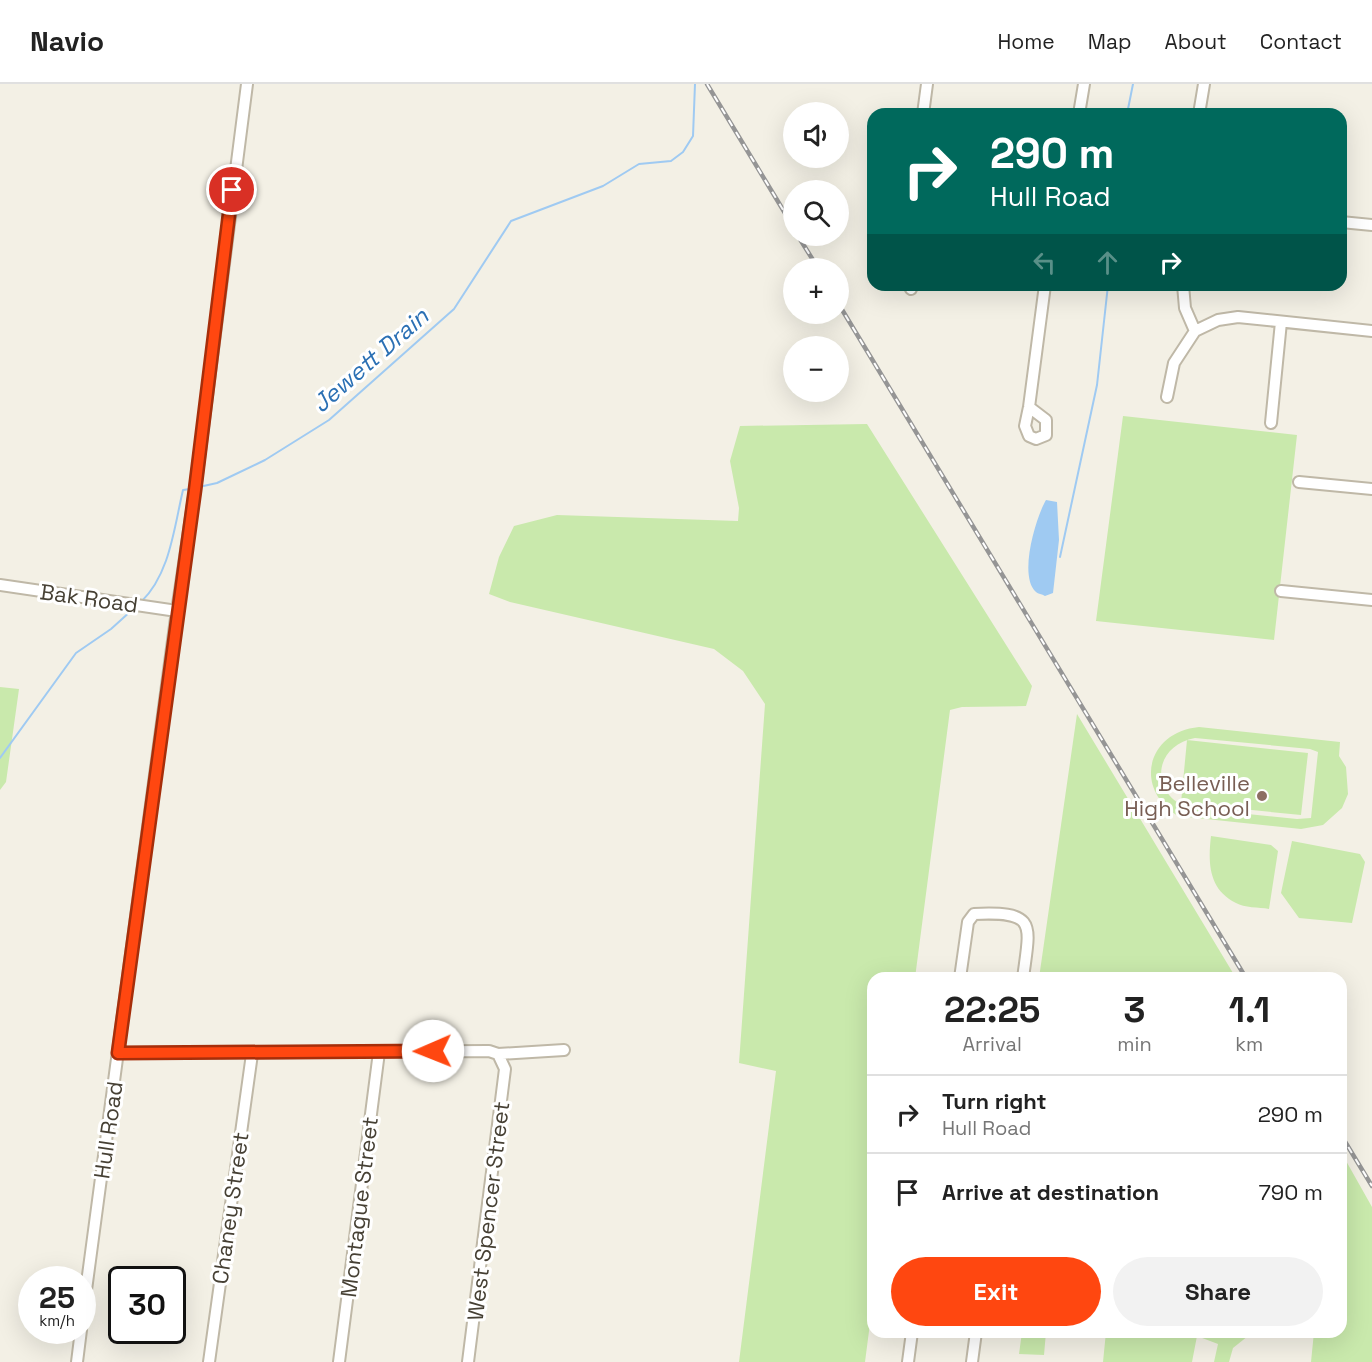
<!DOCTYPE html>
<html lang="en">
<head>
<meta charset="utf-8">
<style>
	:root { --surface:#fff; --page:#f2f2f2; --text:#222; --muted:#767676; --line:#e0e0e0; --accent:#ff4710 }
	body { margin:0; font-family:"Space Grotesk",sans-serif; background:var(--page); color:var(--text); height:100vh; display:flex; flex-direction:column; font-size:22px; white-space:nowrap }
	* { box-sizing:border-box; margin:0 }
	p { font-size:20px; color:var(--muted) }
	.icon { flex:none; width:33px; height:33px; fill:none; stroke:currentColor; stroke-width:2; stroke-linecap:round; stroke-linejoin:round }
	.map { position:relative; flex:1; overflow:hidden }
	.panel { position:absolute; left:867px; top:888px; width:480px; height:366px; display:flex; flex-direction:column; background:var(--surface); border-radius:18px; box-shadow:0 6px 24px #0002 }
	.panel>* { flex:none }
	.banner { position:absolute; left:867px; top:24px; width:480px; height:183px; border-radius:18px; box-shadow:0 6px 24px #0002; background:#00695c; color:#fff; overflow:hidden }
	.buttons { position:absolute; left:783px; top:18px; display:grid; gap:12px }
	.buttons a { display:grid; place-items:center; width:66px; height:66px; border-radius:50%; background:var(--surface); box-shadow:0 6px 24px #0002; font-size:30px }
	.speed { position:absolute; left:18px; top:1182px; display:flex; gap:12px; font-size:30px; font-weight:700; text-align:center }
	.speed>* { display:grid; place-content:center; width:78px; height:78px; border-radius:50%; background:var(--surface); box-shadow:0 6px 24px #0002; line-height:1 }
	.speed small { font-size:15px; font-weight:400 }
	.speed .limit { border:3px solid #111; border-radius:9px; background:#fff; color:#111 }
	.pin { position:absolute; display:grid; place-items:center; width:51px; height:51px; color:#fff; margin:-26px; border:3px solid #fff; border-radius:50%; box-shadow:0 2px 6px #0007 }
	.me { position:absolute; width:66px; margin:-33px; rotate:269deg; stroke-linejoin:round; filter:drop-shadow(0 0 4px #0008) }
	.turn { display:flex; align-items:center; gap:21px; height:126px; padding:0 24px; font-size:27px }
	.turn .icon { width:78px; height:78px; stroke-width:2.5 }
	.turn b { display:block; font-size:42px; line-height:51px }
	.lanes { display:flex; align-items:center; height:57px; padding:0 24px; background:#0003; justify-content:center; gap:30px; direction:ltr }
	.lanes .off { opacity:.35 }
	.eta { display:flex; justify-content:space-evenly; align-items:center; height:102px; text-align:center }
	.eta b { font-size:36px; font-weight:700; line-height:42px }
	.cta { display:flex; gap:12px; margin-top:auto; padding:12px 24px }
	.cta a { flex:1; height:69px; border-radius:36px; background:var(--accent); color:#fff; font-size:24px; font-weight:700; line-height:69px; text-align:center }
	.cta a+a { background:var(--page); color:var(--text) }
	ul { padding:0; list-style:none }
	li { display:flex; align-items:center; gap:18px; height:78px; padding:0 24px; border-top:2px solid var(--line) }
	li div { flex:1 }
	li b { display:block; font-size:22px }
	li em { font-style:normal }
	header { display:flex; align-items:center; gap:36px; box-sizing:border-box; height:84px; padding:0 30px; background:var(--surface); border-bottom:2px solid var(--line) }
	header strong { font-size:28px }
	nav { display:flex; gap:33px; margin-inline-start:auto; font-size:21px }
	.map>svg:first-child { display:block }
</style>
</head>
<body>
<header>
<strong>Navio</strong>
<nav><a>Home</a><a>Map</a><a>About</a><a>Contact</a></nav>
</header>
<div class="map">
<svg width="1372" height="1278" viewBox="0 0 1372 1278">
	<rect width="100%" height="100%" fill="#f3f0e5"/>
	<path fill="#c9e9ac" fill-rule="evenodd" d="M1123,332L1297,351L1274,556L1096,537Z
		M867,340L1032,602L1026,622L962,623L950,626L915,894H873V1216L865,1278H739L776,987L739,979L765,620L743,587L714,565L510,518L489,510L499,473L514,442L557,431L738,437L739,424L730,377L740,342Z
		M0,603L19,605L6,698L0,706Z
		M1077,630L1236,894H1039Z
		M1199,643L1340,658L1339,672L1346,683L1348,710L1342,724L1323,741L1301,745L1178,732C1133,704 1147,648 1199,643ZM1195,654L1310,665L1318,668L1311,734L1297,735L1189,724C1149,710 1153,662 1195,654Z
		M1187,656L1308,669L1301,731L1181,719Z
		M1211,752L1271,761L1278,767L1269,825C1259,823 1244,824 1236,819C1208,805 1208,778 1211,752Z
		M1292,757L1360,770L1365,778L1352,839L1299,834L1281,809Z
		M1341,1068L1372,1123V1278H1311L1314,1248H1341Z
		M1022,1248H1046L1044,1271L1019,1270Z
		M1106,1248H1253L1233,1264L1229,1278H1214L1218,1260L1197,1252L1192,1278H1103Z"/>
	<path fill="#9fcaf2" d="M1046,416L1057,418L1059,456L1053,509L1045,512C1042,510 1038,510 1036,508C1018,492 1036,433 1046,416Z"/>
	<g fill="none" stroke-linecap="round" stroke-linejoin="round">
		<path stroke="#9fcaf2" stroke-width="2" d="M1127,30L1133,0
			M199,403L217,399L265,376L329,336L454,225L511,137L603,102L639,80L671,77L683,68L693,52L695,0
			M1060,473L1097,301L1108,201
			M141,518C170,490 174,444 183,406L190,405
			M0,674L76,569L111,545L132,526"/>
		<g stroke="#bfb8a7" stroke-width="14">
			<path id="minor" d="M923,30L927,0
				M1079,30L1084,0
				M1199,30L1204,0
				M1341,138L1372,141
				M909,201L911,205
				M1195,247L1218,236L1238,233L1372,247
				M1167,313L1174,279L1195,247L1185,224L1183,201
				M1029,323L1046,336V351L1036,355L1029,352L1025,342L1029,323L1045,201
				M1271,339L1281,238
				M1299,398L1372,405
				M0,501L177,527
				M1281,507L1372,516
				M960,894L968,838L974,830C1038,827 1030,840 1023,894
				M119,969L489,967L498,970L505,985L468,1278
				M498,970L564,966
				M82,1236L176,534L195,406L247,0
				M77,1278L81,1246
				M209,1278L252,970
				M339,1278L379,968
				M908,1278L912,1248
				M972,1278L976,1248"/>
		</g>
		<use href="#minor" stroke="#fff" stroke-width="10"/>
		<g stroke="#959595" stroke-width="4.5">
			<path id="rail" d="M707,0L794,144
				M798,152L818,184
				M838,219L1246,894
				M1341,1051L1372,1102"/>
		</g>
		<use href="#rail" stroke="#fff" stroke-width="2" stroke-dasharray="7" stroke-linecap="butt"/>
	</g>
	<g fill="none" stroke-linecap="round" stroke-linejoin="round">
		<g stroke="#a62e0a" stroke-width="15">
			<path id="route" d="M232,106L195,406L118,969L433,967"/>
		</g>
		<use href="#route" stroke="#ff4710" stroke-width="10"/>
	</g>
	<circle fill="#8d6e63" stroke="#fff" stroke-width="2" cx="1262" cy="712" r="6"/>
	<g text-anchor="middle" dominant-baseline="central" stroke-width="6" stroke-linejoin="round" paint-order="stroke">
		<g font-size="22" fill="#464034" stroke="#fff">
			<text transform="translate(89 514) rotate(8)">Bak Road</text>
			<text transform="translate(108 1046) rotate(-82)">Hull Road</text>
			<text transform="translate(359 1123) rotate(-83)">Montague Street</text>
			<text transform="translate(230 1124) rotate(-82)">Chaney Street</text>
			<text transform="translate(488 1127) rotate(-83)">West Spencer Street</text>
		</g>
		<g font-size="22" fill="#785e54" stroke="#fff" text-anchor="end">
			<text x="1250" y="699">Belleville<tspan x="1250" dy="25">High School</tspan></text>
		</g>
		<g font-size="24" font-style="italic" fill="#2b70b4" stroke="#fff">
			<text transform="translate(370 276) rotate(-41)">Jewett Drain</text>
		</g>
	</g>
</svg>
<div class="buttons">
<a><svg class="icon" aria-label="sound" viewBox="0 0 24 24"><path d="M4 9h4l5-4v14l-5-4H4zM17 9q2 3 0 6"/></svg></a>
<a><svg class="icon" aria-label="search" viewBox="0 0 24 24"><circle cx="10" cy="10" r="6"/><path d="M15 15l6 6"/></svg></a>
<a>+</a>
<a>−</a>
</div>
<div class="speed"><div>25<small>km/h</small></div><div class="limit">30</div></div>
<div class="pin" style="left:232px;top:106px;background:#d93025"><svg class="icon" aria-label="arrive" viewBox="0 0 24 24"><path d="M6 21V4h12l-3 4 3 4H6"/></svg></div>
<svg class="me" style="left:433px;top:967px" viewBox="-20 -20 40 40"><circle r="19" fill="#fff"/><path d="M0-13L10 11 0 6-10 11z" fill="#ff4710"/></svg>
<div class="banner">
<div class="turn"><svg class="icon" aria-label="right" viewBox="0 0 24 24"><path d="M7 20v-9h11M14 6l5 5-5 5"/></svg><div><b>290 m</b>Hull Road</div></div>
<div class="lanes"><svg class="icon off" aria-label="left" viewBox="0 0 24 24"><path d="M17 20v-9H6M10 6l-5 5 5 5"/></svg><svg class="icon off" aria-label="ahead" viewBox="0 0 24 24"><path d="M12 20V5M6 11l6-6 6 6"/></svg><svg class="icon" aria-label="right" viewBox="0 0 24 24"><path d="M7 20v-9h11M14 6l5 5-5 5"/></svg></div>
</div>
<section class="panel">
<div class="eta">
<div><b>22:25</b><p>Arrival</p></div>
<div><b>3</b><p>min</p></div>
<div><b>1.1</b><p>km</p></div>
</div>
<ul>
<li><svg class="icon" aria-label="right" viewBox="0 0 24 24"><path d="M7 20v-9h11M14 6l5 5-5 5"/></svg><div><b>Turn right</b><p>Hull Road</p></div><em>290 m</em></li>
<li><svg class="icon" aria-label="arrive" viewBox="0 0 24 24"><path d="M6 21V4h12l-3 4 3 4H6"/></svg><div><b>Arrive at destination</b></div><em>790 m</em></li>
</ul>
<div class="cta"><a>Exit</a><a>Share</a></div>
</section>
</div>
</body>
</html>
